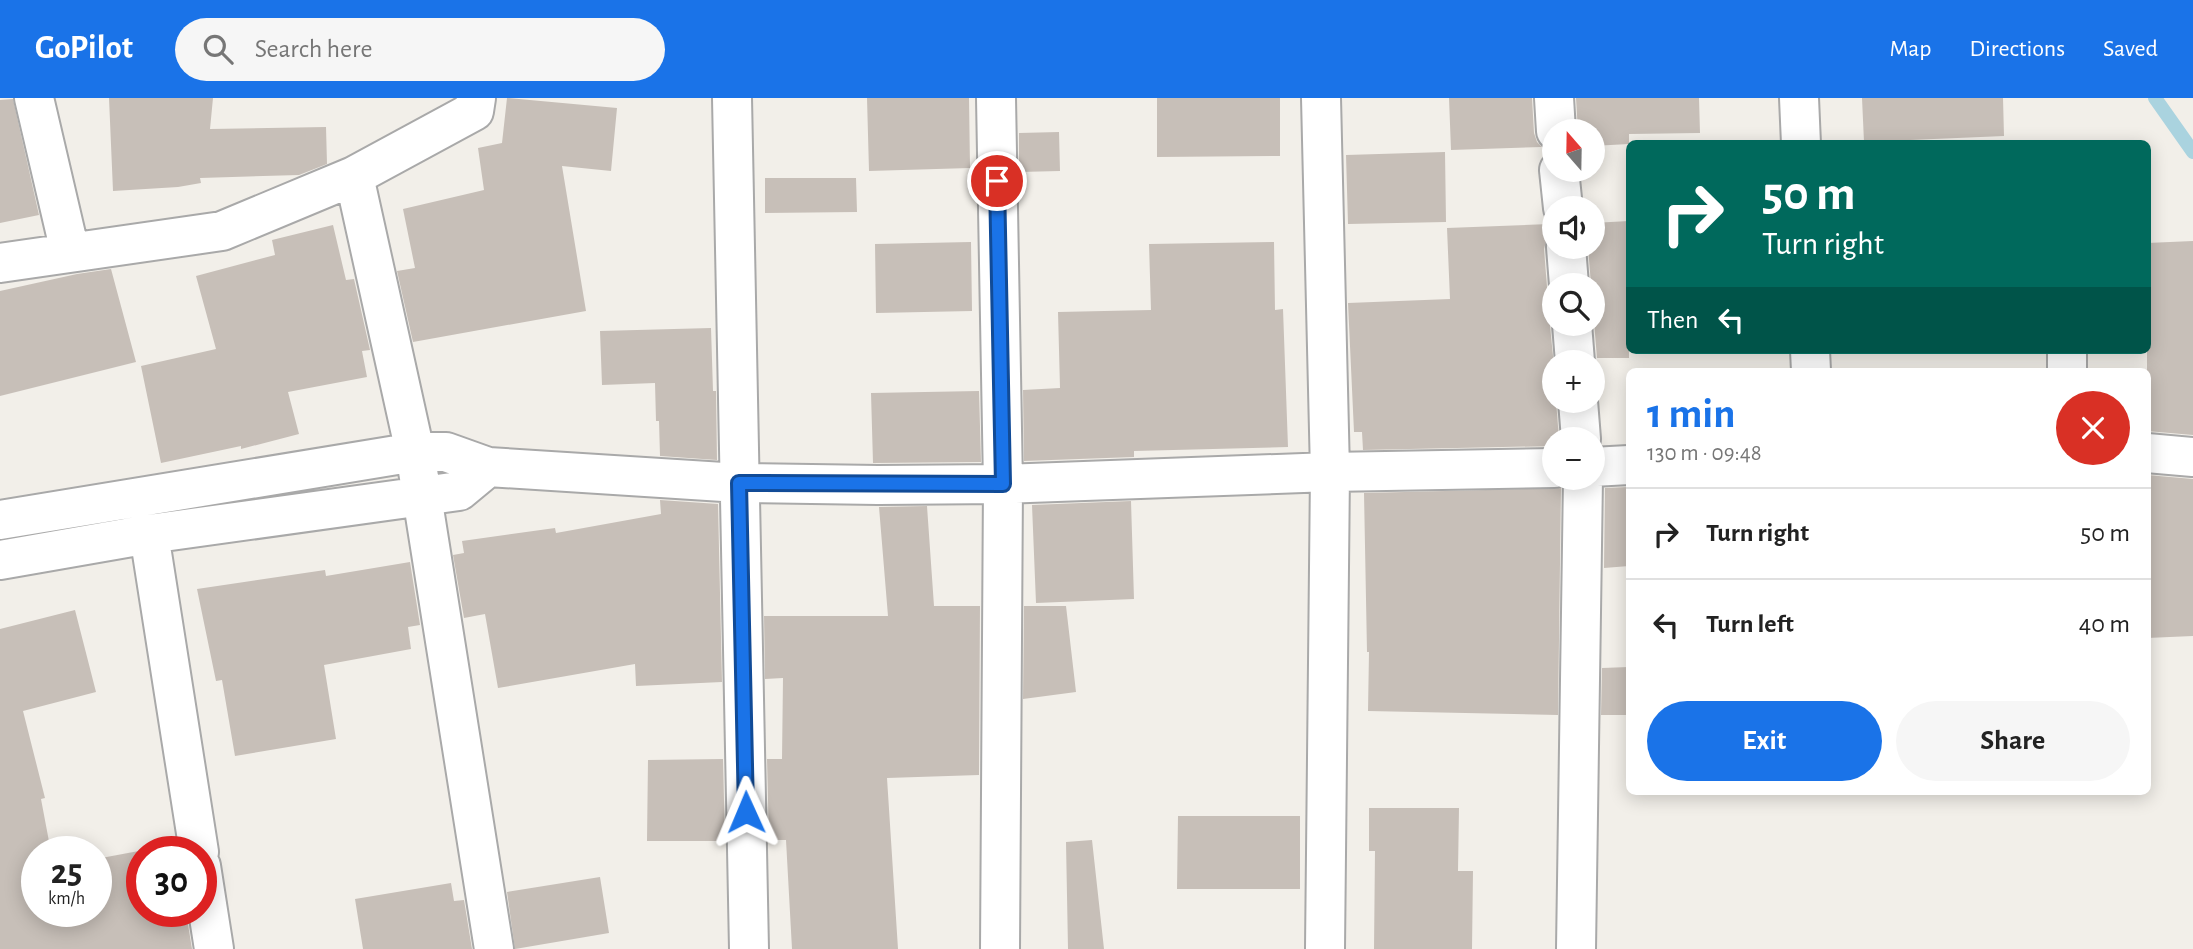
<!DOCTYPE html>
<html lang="en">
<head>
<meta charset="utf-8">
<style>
	:root { --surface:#fff; --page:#f6f6f6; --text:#222; --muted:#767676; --line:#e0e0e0; --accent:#1a73e8 }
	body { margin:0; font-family:"Alegreya Sans",sans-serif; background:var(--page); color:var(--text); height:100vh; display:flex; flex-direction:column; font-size:26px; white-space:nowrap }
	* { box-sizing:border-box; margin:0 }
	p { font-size:23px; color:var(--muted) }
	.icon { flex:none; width:38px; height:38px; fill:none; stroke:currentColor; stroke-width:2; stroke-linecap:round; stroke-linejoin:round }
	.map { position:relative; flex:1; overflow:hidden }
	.drawer { position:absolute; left:1626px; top:270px; width:525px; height:427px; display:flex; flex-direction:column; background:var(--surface); border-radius:10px; box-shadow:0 4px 18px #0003 }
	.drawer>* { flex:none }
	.hud { position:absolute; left:1626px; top:42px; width:525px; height:214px; border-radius:10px; box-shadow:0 4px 18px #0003; background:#00695c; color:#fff; overflow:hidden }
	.needle { width:46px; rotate:340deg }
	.fabs { position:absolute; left:1542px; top:21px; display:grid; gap:14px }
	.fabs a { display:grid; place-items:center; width:63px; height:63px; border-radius:50%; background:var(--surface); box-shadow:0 4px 18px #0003; font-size:35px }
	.speed { position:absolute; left:21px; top:738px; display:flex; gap:14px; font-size:35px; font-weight:700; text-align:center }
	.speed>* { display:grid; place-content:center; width:91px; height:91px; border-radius:50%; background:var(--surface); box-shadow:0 4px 18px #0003; line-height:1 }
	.speed small { font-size:18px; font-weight:400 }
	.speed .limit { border:10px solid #d22; background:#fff; color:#111 }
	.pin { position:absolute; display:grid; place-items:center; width:60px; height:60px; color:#fff; margin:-30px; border:4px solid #fff; border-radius:50%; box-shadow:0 2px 7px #0007 }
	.me { position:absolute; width:77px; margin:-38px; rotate:359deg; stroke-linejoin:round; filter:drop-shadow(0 0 5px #0008) }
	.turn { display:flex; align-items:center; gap:24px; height:147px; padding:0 21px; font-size:32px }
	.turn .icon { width:91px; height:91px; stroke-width:2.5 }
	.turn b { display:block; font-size:49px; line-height:60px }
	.then { display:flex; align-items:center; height:66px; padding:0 21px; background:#0003; gap:14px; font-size:26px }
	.round { display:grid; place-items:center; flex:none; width:74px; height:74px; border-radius:37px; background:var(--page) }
	.headline { display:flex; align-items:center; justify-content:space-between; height:119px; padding:0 21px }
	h1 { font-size:42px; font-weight:600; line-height:52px; color:var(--accent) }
	.button { display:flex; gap:14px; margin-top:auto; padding:14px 21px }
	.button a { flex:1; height:80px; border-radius:42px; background:var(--accent); color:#fff; font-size:28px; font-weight:600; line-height:80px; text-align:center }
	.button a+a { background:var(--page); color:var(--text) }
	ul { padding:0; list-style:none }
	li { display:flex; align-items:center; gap:21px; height:91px; padding:0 21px; border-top:2px solid var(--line) }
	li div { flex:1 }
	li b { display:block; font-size:26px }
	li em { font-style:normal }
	header { display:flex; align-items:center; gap:42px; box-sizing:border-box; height:98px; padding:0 35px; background:var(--accent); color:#fff }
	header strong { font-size:33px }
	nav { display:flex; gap:38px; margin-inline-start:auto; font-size:24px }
	.search { width:490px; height:63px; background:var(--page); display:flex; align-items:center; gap:18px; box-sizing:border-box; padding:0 24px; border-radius:38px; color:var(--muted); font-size:26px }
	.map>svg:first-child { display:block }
</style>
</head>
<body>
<header>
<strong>GoPilot</strong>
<div class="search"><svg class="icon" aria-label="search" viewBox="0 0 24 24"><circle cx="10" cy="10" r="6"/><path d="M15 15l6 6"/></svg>Search here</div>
<nav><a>Map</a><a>Directions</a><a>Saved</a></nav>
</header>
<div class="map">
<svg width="2193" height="851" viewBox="0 0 2193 851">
	<rect width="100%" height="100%" fill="#f2efe9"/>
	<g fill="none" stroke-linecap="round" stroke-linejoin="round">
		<path stroke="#aad3df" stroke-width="14" d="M2155,0L2193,54"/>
	</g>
	<path fill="#c7bfb8" d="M109,0H213L210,31L326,29L327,66L299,77L200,80L201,85L178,89L113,93Z
		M507,0L617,10L611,73L562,68L586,213L413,244L397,173L415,170L403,111L484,92L478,50L502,45Z
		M867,0H969L970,70L869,73Z
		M1157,0H1280V58L1157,59Z
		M1449,0H1532L1534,35L1537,44L1542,49L1451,52Z
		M1576,0H1699L1700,35L1629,36V46L1592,48V33H1578Z
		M1862,0H2003L2004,38L1864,44Z
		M13,1L39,117L0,125V2Z
		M1059,34L1060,73L1019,74V35Z
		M1445,54L1446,124L1348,126L1346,57Z
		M765,80H856L857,114L765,115Z
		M1629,123V260H1597L1588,149H1592V125Z
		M1549,126L1554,131L1547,139L1544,151L1547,189L1554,202V214L1550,228L1554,268V303H1556L1559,341H1554V348L1363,352L1362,334H1354L1348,205L1450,201L1447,130Z
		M333,127L346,182L354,181L370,252L362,253L367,279L288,294L299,336L241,351V348L161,365L141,268L216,251L196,178L275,157L272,142Z
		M2193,143V337L2147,333V145Z
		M971,144L972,213L876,215L875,146Z
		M1274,144L1275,212L1283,211L1288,349L1134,353V359L1024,363L1023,292L1060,290L1058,214L1151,212L1149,146Z
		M111,171L136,264L0,298V193L77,176Z
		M711,230L713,293H716L717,362L660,358L659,323H656L655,285L602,287L600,233Z
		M979,293L981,364L873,365L871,295Z
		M2147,377L2193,381V538L2147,540Z
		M1629,389V468L1604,470L1605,390Z
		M1561,390L1558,617L1368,613L1369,554H1367L1364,395Z
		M660,402L718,406L722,584L636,588L635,566L498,590L485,516L464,520L453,457L464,455L462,443L555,430L556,435L661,416Z
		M1131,403L1134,501L1036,505L1032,407Z
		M927,408L934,508H980L979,677L887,680L898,851H792L786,742H769L767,661H782L783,580L765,581L764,518H888L879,409Z
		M410,464L420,527L408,529L411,551L324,567L336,641L235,658L222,582L216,583L197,491L325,472L326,478Z
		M1024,508H1066L1076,594L1023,601Z
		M75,512L96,594L23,613L45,700L41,701L51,754H37V814H96V761L176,746L177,754H142V814H186L192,851H0V531Z
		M1629,569V617H1601L1602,570Z
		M723,661L725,743H647L648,662Z
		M1369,710H1459L1458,773H1473L1472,851H1374L1375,753H1369Z
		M1178,718H1300V791H1177Z
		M1092,742L1104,851H1068L1066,744Z
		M600,779L609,835L515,851L507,794Z
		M451,785L454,803L464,802L472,851H363L355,801Z"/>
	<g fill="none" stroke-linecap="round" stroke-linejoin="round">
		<g stroke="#a9a9a9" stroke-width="42">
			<path id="street" d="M34,0L70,154
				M732,0L749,851
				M996,0L1003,386L1000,851
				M1321,0L1330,374L1325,851
				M1554,0L1556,33
				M1799,0L1801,46
				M1559,72L1563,110
				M354,78L415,354L494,851
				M1566,149L1569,187
				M0,165L222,133L354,78L474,13L476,0
				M1572,226L1575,264
				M1810,252L1811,273
				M2067,252V273
				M1578,303L1581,341
				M2147,355L2193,359
				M1592,369L1629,367
				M0,422L415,354H446L488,369L739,385L878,387L1003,386L1330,374L1554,370
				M149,436L199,754
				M0,462L149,436L459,393L488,369
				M201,768L214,851
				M1576,851L1583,380"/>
		</g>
		<use href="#street" stroke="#fff" stroke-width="38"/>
	</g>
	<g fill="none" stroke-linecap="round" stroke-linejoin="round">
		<g stroke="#114b97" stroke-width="18">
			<path id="route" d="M746,714L739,385L1003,386L997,83"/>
		</g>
		<use href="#route" stroke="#1a73e8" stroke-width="12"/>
	</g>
</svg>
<div class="fabs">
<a><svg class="needle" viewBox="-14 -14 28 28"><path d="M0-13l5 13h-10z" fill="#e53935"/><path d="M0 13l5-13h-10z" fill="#767676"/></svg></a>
<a><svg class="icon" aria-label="sound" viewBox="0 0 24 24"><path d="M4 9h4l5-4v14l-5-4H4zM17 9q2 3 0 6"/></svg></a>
<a><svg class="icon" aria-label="search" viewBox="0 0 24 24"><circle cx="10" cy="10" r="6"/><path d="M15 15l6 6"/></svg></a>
<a>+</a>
<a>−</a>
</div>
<div class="speed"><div>25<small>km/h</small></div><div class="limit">30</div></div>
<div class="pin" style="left:997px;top:83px;background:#d93025"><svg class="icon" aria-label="arrive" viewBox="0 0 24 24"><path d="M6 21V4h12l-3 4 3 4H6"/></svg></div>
<svg class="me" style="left:746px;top:714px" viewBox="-20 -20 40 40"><path d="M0-17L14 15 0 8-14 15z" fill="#1a73e8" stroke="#fff" stroke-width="4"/></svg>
<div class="hud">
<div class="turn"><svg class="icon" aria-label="right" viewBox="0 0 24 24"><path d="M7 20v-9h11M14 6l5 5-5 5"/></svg><div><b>50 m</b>Turn right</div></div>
<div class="then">Then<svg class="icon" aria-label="left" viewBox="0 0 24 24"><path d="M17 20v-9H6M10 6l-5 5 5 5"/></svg></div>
</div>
<section class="drawer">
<div class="headline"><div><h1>1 min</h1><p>130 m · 09:48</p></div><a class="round" style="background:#d93025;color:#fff"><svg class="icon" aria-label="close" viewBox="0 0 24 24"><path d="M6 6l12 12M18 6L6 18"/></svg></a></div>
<ul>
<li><svg class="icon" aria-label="right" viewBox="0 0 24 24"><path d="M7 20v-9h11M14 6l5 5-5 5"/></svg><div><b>Turn right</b></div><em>50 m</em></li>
<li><svg class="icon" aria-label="left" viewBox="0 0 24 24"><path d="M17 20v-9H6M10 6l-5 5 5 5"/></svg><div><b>Turn left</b></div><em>40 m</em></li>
</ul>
<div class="button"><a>Exit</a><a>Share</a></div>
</section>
</div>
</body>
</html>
